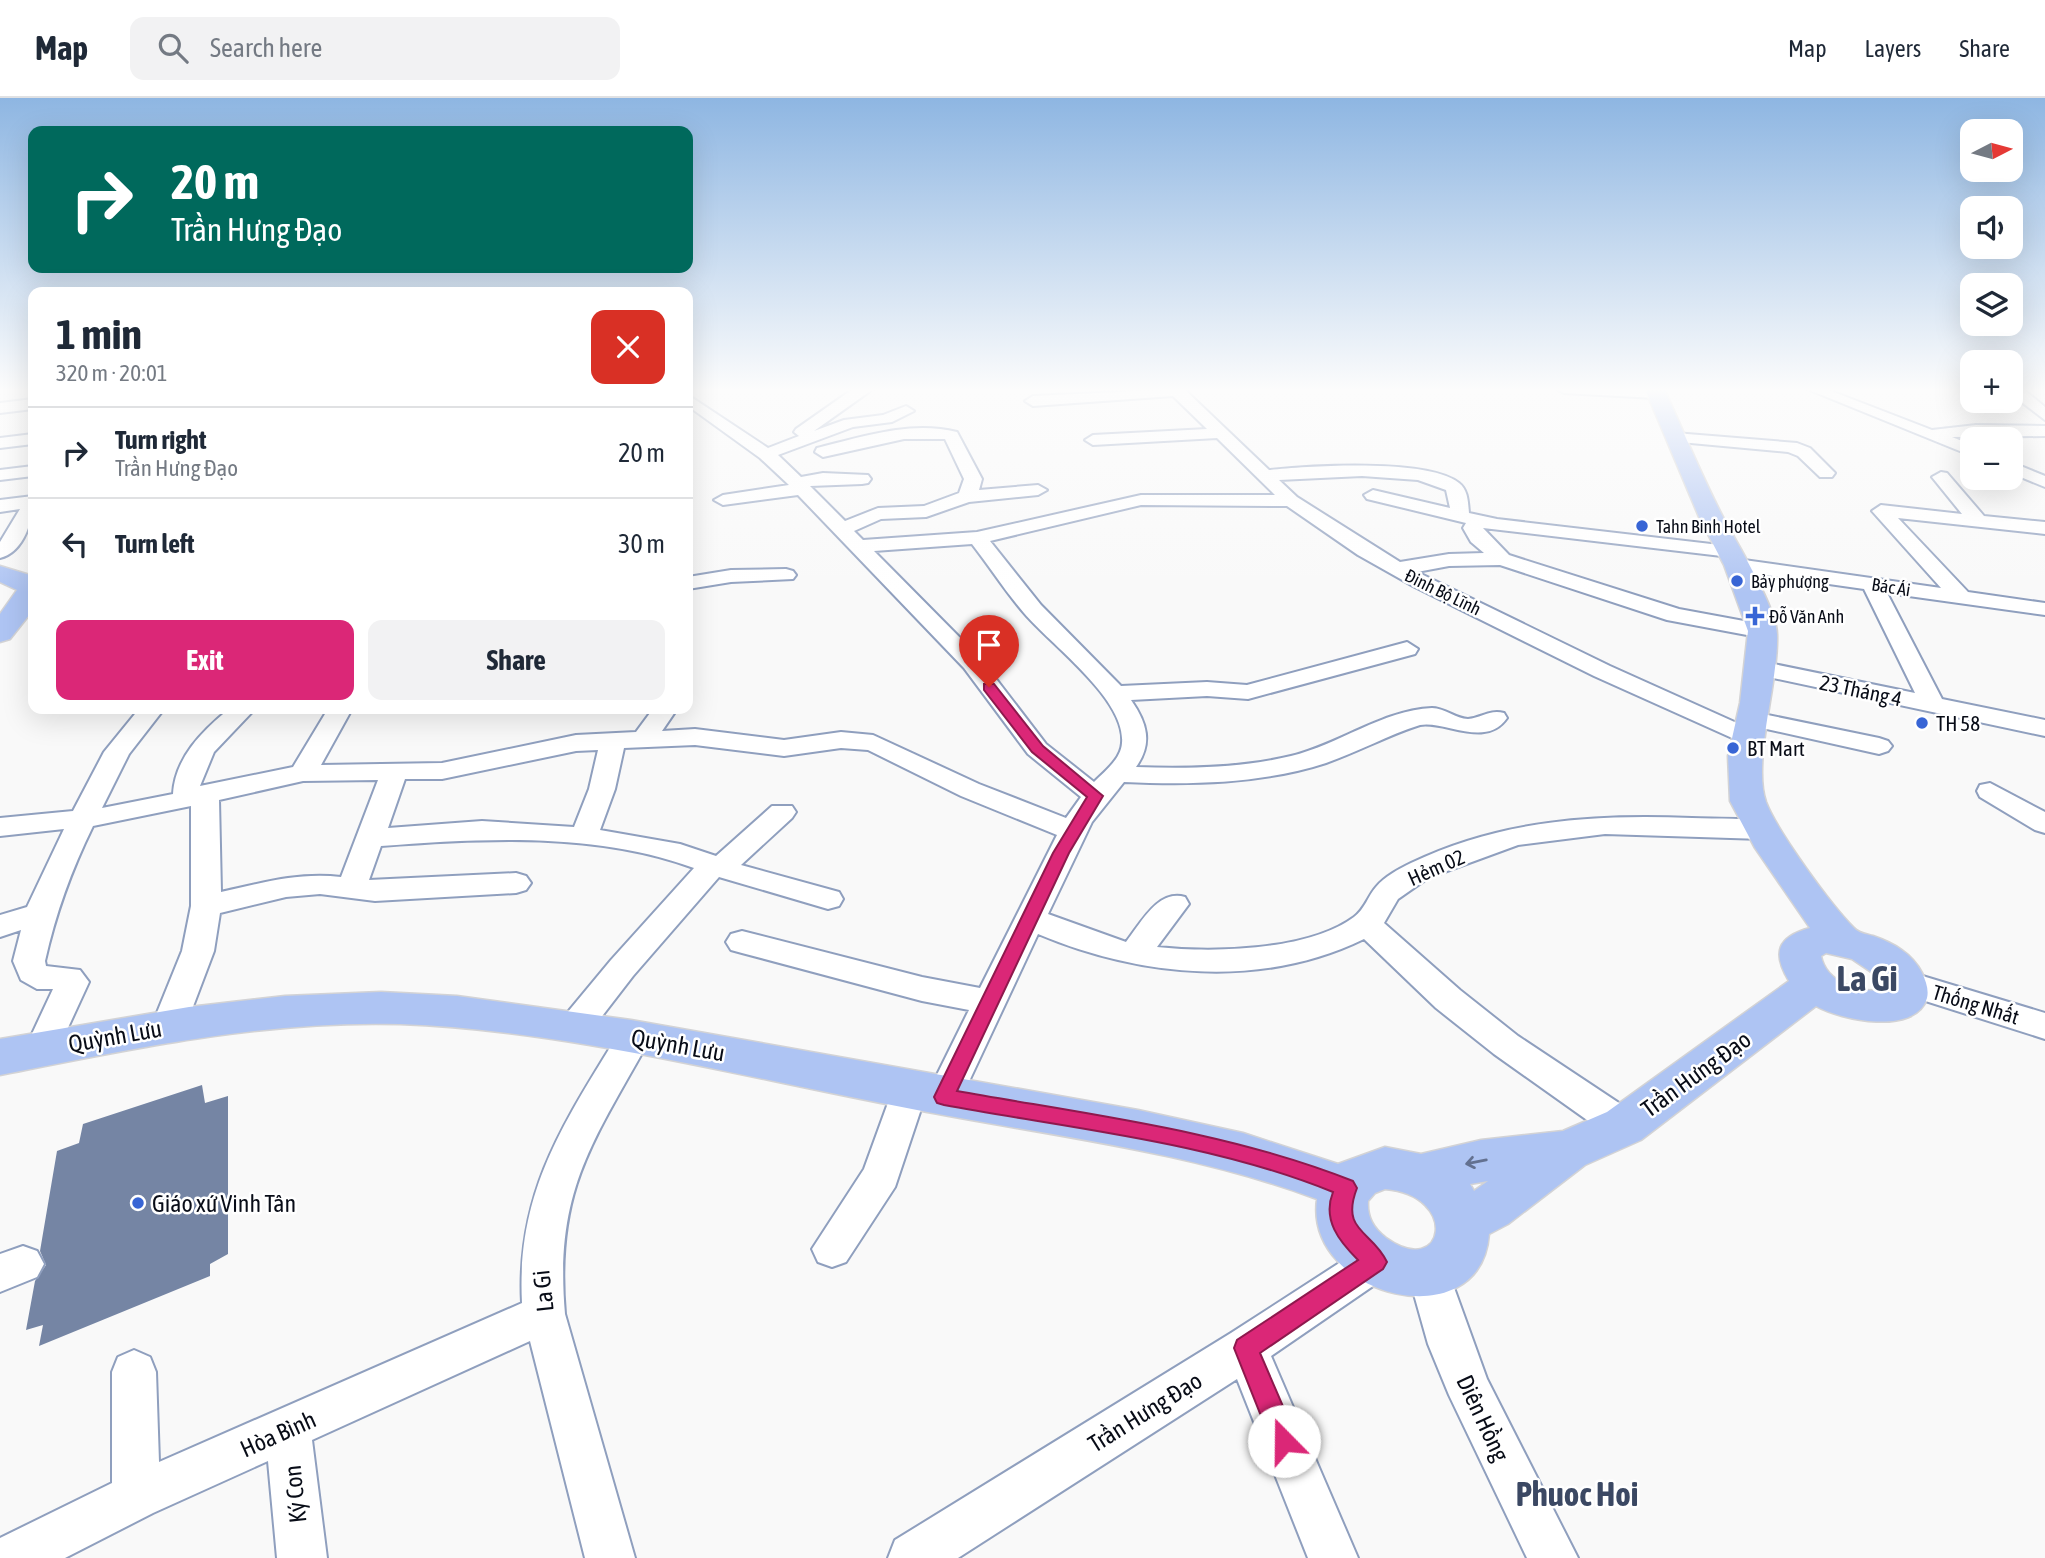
<!DOCTYPE html>
<html lang="en">
<head>
<meta charset="utf-8">
<style>
	:root { --surface:#fff; --page:#f2f2f3; --text:#1f2937; --muted:#747a83; --line:#e0e1e3; --accent:#db2777 }
	body { margin:0; font-family:"Asap Condensed",sans-serif; background:var(--page); color:var(--text); height:100vh; display:flex; flex-direction:column; font-size:26px; white-space:nowrap }
	* { box-sizing:border-box; margin:0 }
	p { font-size:23px; color:var(--muted) }
	.icon { flex:none; width:38px; height:38px; fill:none; stroke:currentColor; stroke-width:2; stroke-linecap:round; stroke-linejoin:round }
	.map { position:relative; flex:1; overflow:hidden }
	.panel { position:absolute; left:28px; top:189px; width:665px; height:427px; display:flex; flex-direction:column; background:var(--surface); border-radius:14px; box-shadow:0 7px 28px #0002 }
	.panel>* { flex:none }
	.banner { position:absolute; left:28px; top:28px; width:665px; height:147px; border-radius:14px; box-shadow:0 7px 28px #0002; background:#00695c; color:#fff; overflow:hidden }
	.needle { width:46px; rotate:84deg }
	.controls { position:absolute; left:1960px; top:21px; display:grid; gap:14px }
	.controls a { display:grid; place-items:center; width:63px; height:63px; border-radius:14px; background:var(--surface); box-shadow:0 7px 28px #0002; font-size:35px }
	.pin { position:absolute; display:grid; place-items:center; width:60px; height:60px; color:#fff; margin:-72px -30px; border-radius:50% 50% 50% 0; rotate:-45deg; box-shadow:0 0 7px #0007 }
	.pin .icon { rotate:45deg }
	.me { position:absolute; width:77px; margin:-38px; rotate:338deg; stroke-linejoin:round; filter:drop-shadow(0 0 5px #0008) }
	.turn { display:flex; align-items:center; gap:24px; height:147px; padding:0 28px; font-size:32px }
	.turn .icon { width:91px; height:91px; stroke-width:2.5 }
	.turn b { display:block; font-size:49px; line-height:60px }
	.round { display:grid; place-items:center; flex:none; width:74px; height:74px; border-radius:14px; background:var(--page) }
	.headline { display:flex; align-items:center; justify-content:space-between; height:119px; padding:0 28px }
	h1 { font-size:42px; font-weight:700; line-height:52px }
	.cta { display:flex; gap:14px; margin-top:auto; padding:14px 28px }
	.cta a { flex:1; height:80px; border-radius:14px; background:var(--accent); color:#fff; font-size:28px; font-weight:700; line-height:80px; text-align:center }
	.cta a+a { background:var(--page); color:var(--text) }
	ul { padding:0; list-style:none }
	li { display:flex; align-items:center; gap:21px; height:91px; padding:0 28px; border-top:2px solid var(--line) }
	li div { flex:1 }
	li b { display:block; font-size:26px }
	li em { font-style:normal }
	header { display:flex; align-items:center; gap:42px; box-sizing:border-box; height:98px; padding:0 35px; background:var(--surface); border-bottom:2px solid var(--line) }
	header strong { font-size:33px }
	nav { display:flex; gap:38px; margin-inline-start:auto; font-size:24px }
	.search { width:490px; height:63px; background:var(--page); display:flex; align-items:center; gap:18px; box-sizing:border-box; padding:0 24px; border-radius:14px; color:var(--muted); font-size:26px }
	.map>svg:first-child { display:block }
</style>
</head>
<body>
<header>
<strong>Map</strong>
<div class="search"><svg class="icon" aria-label="search" viewBox="0 0 24 24"><circle cx="10" cy="10" r="6"/><path d="M15 15l6 6"/></svg>Search here</div>
<nav><a>Map</a><a>Layers</a><a>Share</a></nav>
</header>
<div class="map">
<svg width="2045" height="1460" viewBox="0 0 2045 1460">
	<rect width="100%" height="100%" fill="#f9f9f9"/>
	<path fill="#7585a4" d="M202,987L205,1005L228,998V1156L210,1166V1178L39,1248L43,1227L26,1232L35,1183L46,1167L40,1153L57,1053L79,1045L83,1026Z"/>
	<g fill="none" stroke-linecap="round" stroke-linejoin="round">
		<g stroke="#8f9fbe" stroke-width="4">
			<path id="minor" d="M853,291H873L814,333L844,322L883,317L906,308L914,313L892,324L853,329L778,357L801,379L823,375L868,377L871,381L868,385L862,386L810,388L845,423L878,410L924,408L959,395L964,381L945,341H904L823,359L815,354L817,350C861,339 911,322 957,334L982,381L979,392L1038,387L1047,392L1038,397L969,404L926,419L881,421L854,433L863,442L977,434L1141,397H1275L1217,340L1093,347L1085,342L1093,337L1207,331L1173,298L1033,308L1025,303L1033,298L1184,291L1269,372C1309,368 1428,360 1459,385C1468,392 1468,404 1469,415L1497,421L1737,449L1740,453L1730,459L1483,430L1509,457L1679,511L1771,528L1774,533L1771,538L1763,540L1667,522L1500,467L1449,468L1417,474L1610,568L1759,635L1763,640L1759,645L1750,648L1594,578L1413,488L1358,457L1287,408L1141,407L990,443L1041,507L1121,588L1207,584L1247,587L1407,544L1418,551L1415,556L1248,601L1207,598L1131,602C1147,625 1153,645 1136,669C1188,671 1241,670 1291,658C1338,647 1383,612 1432,610C1445,610 1456,621 1468,621C1481,620 1490,611 1504,615L1507,620C1486,651 1444,622 1420,627C1388,637 1358,654 1326,665C1261,686 1191,687 1124,684L1092,724L1048,816L1126,844C1141,825 1158,791 1185,799L1189,806L1157,849C1212,855 1308,853 1354,819C1365,811 1368,798 1376,789C1385,778 1399,771 1411,765C1500,722 1595,716 1692,720C1718,721 1747,719 1772,726L1776,732L1772,738L1762,741L1605,736L1518,747L1428,780L1398,801L1384,825L1460,892L1518,938L1637,1017L1642,1028L1637,1039L1624,1043L1611,1039L1494,956L1436,910L1364,841C1262,891 1140,879 1038,836L957,1009L944,1013L931,1009L926,999L969,912L922,903L742,855L731,852L726,844L731,836L742,833L922,879L980,890L1057,737L961,698L868,652L841,650L784,658L695,647L624,650L615,691L600,732L680,746L716,758L772,708H792L796,714L792,720L741,767L839,794L843,801L839,808L828,811L719,779L633,878L586,939L574,943L562,939L557,930L562,921L611,862L694,770C596,734 484,740 381,748L369,782L516,775L526,778L531,785L526,792L516,795L375,803L320,796L286,799L220,815L214,853L186,927L181,936L169,940L157,936L152,927L182,853L191,808V708L93,728C71,773 56,814 45,863L46,868L80,872L89,884L54,960L42,964L30,960L25,951L53,891H37L21,882L13,863L21,832L0,839V817L27,809L64,731L0,738V720L73,713L104,654L139,611H164L129,656L102,710L173,696C175,660 202,633 229,611H255L214,654L200,688L293,669L328,611H352L321,667L442,665L576,637L636,634L653,611H677L662,633L695,631L784,642L841,634L873,637L979,686L1066,720L1081,699L1028,656L964,570L798,397L723,407L714,402L723,397L789,387L760,360L688,308V297L768,350L799,338L794,334L796,331ZM1362,378L1418,382L1446,392L1450,410L1373,392L1364,397L1367,401L1466,425L1463,430L1471,444L1484,455L1449,456L1400,464L1297,399L1279,382ZM972,446C990,469 1005,493 1024,515C1051,547 1126,601 1122,645C1121,661 1105,673 1094,684L1046,646L980,560L874,453ZM598,652L589,691L574,729L482,723L388,730L405,681H442L576,653ZM378,682L341,779C299,774 261,785 221,794L219,702L303,683Z
				M1557,291H1655L1663,295L1655,300L1564,295Z
				M1807,291H1826L1932,332L1976,327L2045,328V338L1952,339L1972,347V358Z
				M2011,291H2023L2045,309V322L2011,296Z
				M33,301V311L0,315V305Z
				M1675,335L1797,345L1810,350L1835,375L1832,379H1820L1798,358L1788,354L1669,343L1667,340Z
				M33,336V346L0,350V340Z
				M2011,364L2045,378V389L2011,375Z
				M33,368V378L0,382V372Z
				M1941,374L1947,375L1984,418L2045,424V436L1898,420L1968,494L2045,505V517L1887,495L1942,601L2045,622V638L1759,577L1751,575L1747,570L1751,565L1759,563L1915,595L1864,491L1737,473L1727,467L1737,461L1941,490L1872,413L1881,407L1962,416L1932,379Z
				M33,398C34,419 25,454 0,460V444L20,411L0,414V402Z
				M786,471L793,473L796,477L793,481L731,484L688,491V479L731,472Z
				M1753,614L1879,640L1888,643L1892,648L1888,653L1879,656L1744,626L1741,621L1744,616Z
				M1990,685L2045,714V735L2035,732L1980,699L1977,693L1980,687Z
				M1906,873L2045,915V941L1894,893L1890,885L1894,877Z
				M634,926L646,930L651,939C594,1043 554,1091 565,1216L635,1460H585L530,1243L312,1342L327,1460H277L268,1363L153,1415L65,1460H0V1440L112,1385V1274L118,1259L134,1252L150,1259L156,1274L159,1364L522,1205C516,1092 566,1022 622,930Z
				M909,979L922,983L927,993L895,1089L846,1164L832,1169L818,1164L812,1151L864,1071L896,983Z
				M1375,1146L1389,1151L1395,1164L1389,1177L1271,1258L1358,1460H1308L1237,1281L958,1460H888L895,1442L1231,1235L1361,1151Z
				M23,1148L37,1153L44,1166L37,1179L0,1194V1156Z
				M1429,1156L1444,1162L1487,1281L1578,1460H1527L1449,1297L1428,1246L1408,1175L1414,1162Z"/>
		</g>
		<g stroke="#d3d3d5" stroke-width="3">
			<path id="major" d="M1645,291H1664C1684,334 1702,379 1724,421C1737,445 1777,511 1777,536C1779,583 1752,664 1766,704C1777,733 1831,807 1854,830C1858,835 1866,836 1873,838C1893,845 1912,855 1922,875C1926,883 1929,892 1927,900C1915,938 1841,922 1816,908L1641,1042L1585,1067L1508,1126L1489,1136C1481,1243 1304,1199 1317,1101C1188,1053 1051,1038 917,1012C750,981 569,932 400,926C265,922 131,951 0,977V941L189,909L285,898L381,894L457,898L631,922L1138,1012L1243,1035L1338,1066L1385,1049L1421,1056L1481,1042L1563,1033L1607,1014L1789,883C1772,855 1777,839 1810,830L1755,750L1730,703L1728,658L1740,605L1748,533L1724,467L1699,419ZM1826,855L1852,861L1883,882L1884,892C1860,895 1826,885 1821,858ZM1488,1083L1474,1093L1470,1086ZM1385,1091C1460,1097 1445,1182 1386,1140C1373,1130 1367,1119 1368,1103L1375,1095Z
				M0,468L33,478V512L10,541L0,544V516L17,492L0,484Z"/>
		</g>
		<use href="#minor" fill="#fff" fill-rule="evenodd"/>
		<use href="#major" fill="#aec4f3" fill-rule="evenodd"/>
	</g>
	<defs><path id="oneway-shaft" d="M-6 0H5M1.5-3L5.5 0L1.5 3" fill="none" stroke-width="1.6" stroke-linecap="round" stroke-linejoin="round" transform="scale(1.75)"/></defs>
	<use stroke="#637190" href="#oneway-shaft" transform="translate(1476 1064) rotate(169)"/>
	<linearGradient id="sky" x2="0" y2="1"><stop stop-color="#8eb6e2"/><stop offset="0.59" stop-color="#fcfcfc"/><stop offset="1" stop-color="#fcfcfc" stop-opacity="0"/></linearGradient>
	<rect width="2045" height="495" fill="url(#sky)"/>
	<path fill="#db2777" stroke="#8e194d" stroke-width="2" d="M984,586H994L1043,648L1103,698L1069,755L957,993C1091,1017 1227,1033 1353,1083L1357,1090C1340,1134 1372,1132 1387,1164L1383,1171L1260,1255L1298,1343L1294,1353L1284,1356L1275,1353L1234,1250L1237,1242L1358,1162C1339,1143 1322,1122 1333,1094C1210,1044 1074,1031 944,1007L937,1005L934,999L1053,755L1087,699L1032,654L984,592Z"/>
	<g fill="#3865d5" stroke="#fff" stroke-width="2.5">
		<circle cx="1642" cy="428" r="7"/>
		<circle cx="1737" cy="483" r="7"/>
		<path d="M1751.5 507.5h7v7h7v7h-7v7h-7v-7h-7v-7h7z"/>
		<circle cx="1922" cy="625" r="7"/>
		<circle cx="1733" cy="650" r="7"/>
		<circle cx="138" cy="1105" r="7"/>
	</g>
	<g text-anchor="middle" dominant-baseline="central" stroke-width="5" stroke-linejoin="round" paint-order="stroke">
		<g font-size="18" fill="#080c17" stroke="#fff" text-anchor="start">
			<text x="1656" y="428">Tahn Binh Hotel</text>
			<text x="1751" y="483">Bảy phượng</text>
			<text x="1769" y="518">Đỗ Văn Anh</text>
		</g>
		<g font-size="18" fill="#080c17" stroke="#fff">
			<text transform="translate(1891 489) rotate(9)">Bác Ái</text>
			<text transform="translate(1443 494) rotate(26)">Đinh Bộ Lĩnh</text>
		</g>
		<g font-size="21" fill="#080c17" stroke="#fff">
			<text transform="translate(1861 592) rotate(12)">23 Tháng 4</text>
			<text transform="translate(1436 769) rotate(-24)">Hẻm 02</text>
			<text transform="translate(1976 906) rotate(17)">Thống Nhất</text>
		</g>
		<g font-size="21" fill="#080c17" stroke="#fff" text-anchor="start">
			<text x="1936" y="625">TH 58</text>
			<text x="1747" y="650">BT Mart</text>
		</g>
		<g font-size="24" fill="#080c17" stroke="#fff">
			<text transform="translate(115 938) rotate(-10)">Quỳnh Lưu</text>
			<text transform="translate(678 947) rotate(10)">Quỳnh Lưu</text>
			<text transform="translate(1696 976) rotate(-36)">Trần Hưng Đạo</text>
			<text transform="translate(543 1193) rotate(-96)">La Gi</text>
			<text transform="translate(1145 1314) rotate(-32)">Trần Hưng Đạo</text>
			<text transform="translate(1483 1320) rotate(65)">Diên Hồng</text>
			<text transform="translate(278 1336) rotate(-24)">Hòa Bình</text>
			<text transform="translate(295 1396) rotate(-96)">Ký Con</text>
		</g>
		<g font-size="24" fill="#080c17" stroke="#fff" text-anchor="start">
			<text x="152" y="1105">Giáo xứ Vinh Tân</text>
		</g>
		<g font-size="33" font-weight="bold" fill="#3b4863" stroke="#fff">
			<text x="1577" y="1396">Phuoc Hoi</text>
		</g>
		<g font-size="35" font-weight="bold" fill="#3b4863" stroke="#fff">
			<text x="1867" y="880">La Gi</text>
		</g>
	</g>
</svg>
<div class="controls">
<a><svg class="needle" viewBox="-14 -14 28 28"><path d="M0-13l5 13h-10z" fill="#e53935"/><path d="M0 13l5-13h-10z" fill="#747a83"/></svg></a>
<a><svg class="icon" aria-label="sound" viewBox="0 0 24 24"><path d="M4 9h4l5-4v14l-5-4H4zM17 9q2 3 0 6"/></svg></a>
<a><svg class="icon" aria-label="layers" viewBox="0 0 24 24"><path d="M12 4l9 5-9 5-9-5zM3 14l9 5 9-5"/></svg></a>
<a>+</a>
<a>−</a>
</div>
<div class="pin" style="left:989px;top:589px;background:#d93025"><svg class="icon" aria-label="arrive" viewBox="0 0 24 24"><path d="M6 21V4h12l-3 4 3 4H6"/></svg></div>
<svg class="me" style="left:1284px;top:1343px" viewBox="-20 -20 40 40"><circle r="19" fill="#fff"/><path d="M0-13L10 11 0 6-10 11z" fill="#db2777"/></svg>
<div class="banner">
<div class="turn"><svg class="icon" aria-label="right" viewBox="0 0 24 24"><path d="M7 20v-9h11M14 6l5 5-5 5"/></svg><div><b>20 m</b>Trần Hưng Đạo</div></div>
</div>
<section class="panel">
<div class="headline"><div><h1>1 min</h1><p>320 m · 20:01</p></div><a class="round" style="background:#d93025;color:#fff"><svg class="icon" aria-label="close" viewBox="0 0 24 24"><path d="M6 6l12 12M18 6L6 18"/></svg></a></div>
<ul>
<li><svg class="icon" aria-label="right" viewBox="0 0 24 24"><path d="M7 20v-9h11M14 6l5 5-5 5"/></svg><div><b>Turn right</b><p>Trần Hưng Đạo</p></div><em>20 m</em></li>
<li><svg class="icon" aria-label="left" viewBox="0 0 24 24"><path d="M17 20v-9H6M10 6l-5 5 5 5"/></svg><div><b>Turn left</b></div><em>30 m</em></li>
</ul>
<div class="cta"><a>Exit</a><a>Share</a></div>
</section>
</div>
</body>
</html>
